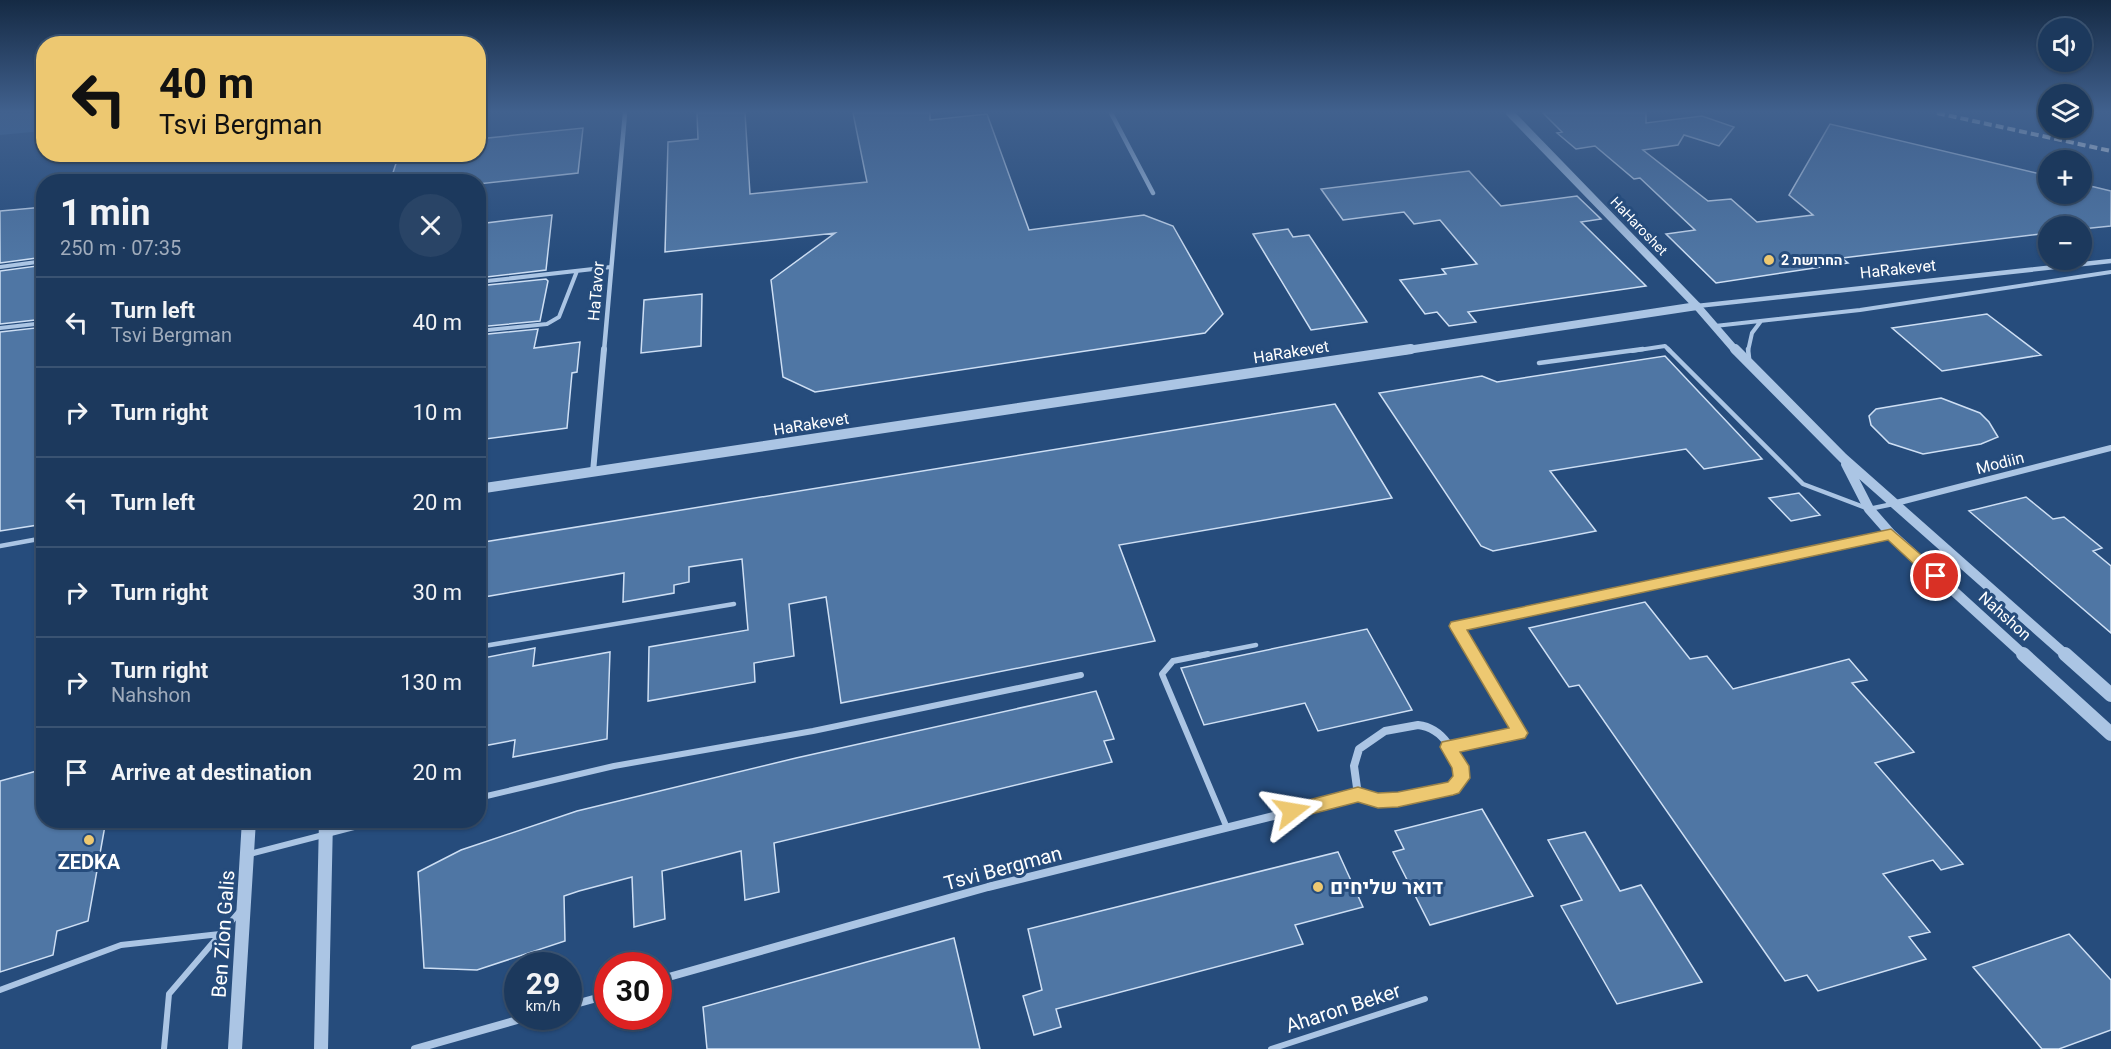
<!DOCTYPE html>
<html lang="en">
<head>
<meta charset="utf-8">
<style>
	:root { --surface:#1c395d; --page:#294466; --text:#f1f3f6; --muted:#a0acbc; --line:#3a5372 }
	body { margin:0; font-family:Roboto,Heebo,sans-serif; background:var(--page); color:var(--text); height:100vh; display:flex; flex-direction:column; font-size:22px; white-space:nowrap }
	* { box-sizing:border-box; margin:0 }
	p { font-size:20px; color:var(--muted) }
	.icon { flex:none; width:33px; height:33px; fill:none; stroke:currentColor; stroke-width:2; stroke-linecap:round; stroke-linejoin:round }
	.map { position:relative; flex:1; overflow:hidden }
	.panel { position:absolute; left:36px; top:174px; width:450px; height:654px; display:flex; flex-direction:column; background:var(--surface); border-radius:24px; box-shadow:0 2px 4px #0004,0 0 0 2px var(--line) }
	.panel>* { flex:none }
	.banner { position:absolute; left:36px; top:36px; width:450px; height:126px; border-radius:24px; box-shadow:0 2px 4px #0004,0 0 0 2px var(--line); background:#edc871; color:#111; overflow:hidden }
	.fabs { position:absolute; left:2038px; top:18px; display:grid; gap:12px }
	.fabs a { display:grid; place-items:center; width:54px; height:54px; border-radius:50%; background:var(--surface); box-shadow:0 2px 4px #0004,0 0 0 2px var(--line); font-size:30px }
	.speed { position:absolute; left:504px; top:952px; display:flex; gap:12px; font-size:30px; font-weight:700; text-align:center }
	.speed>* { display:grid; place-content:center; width:78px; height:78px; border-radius:50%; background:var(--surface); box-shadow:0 2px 4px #0004,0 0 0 2px var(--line); line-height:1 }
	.speed small { font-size:15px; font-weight:400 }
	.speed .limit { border:9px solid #d22; background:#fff; color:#111 }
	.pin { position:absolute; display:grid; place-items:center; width:51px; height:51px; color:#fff; margin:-26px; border:3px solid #fff; border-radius:50%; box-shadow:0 2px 6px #0007 }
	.me { position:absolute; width:66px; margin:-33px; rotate:76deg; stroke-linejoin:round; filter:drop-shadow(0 0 4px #0008) }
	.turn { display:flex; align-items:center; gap:21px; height:126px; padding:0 24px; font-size:27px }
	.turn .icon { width:78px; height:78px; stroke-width:2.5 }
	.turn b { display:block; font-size:42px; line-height:51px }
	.round { display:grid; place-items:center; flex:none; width:63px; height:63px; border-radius:32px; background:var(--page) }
	.summary { display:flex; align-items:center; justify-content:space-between; height:102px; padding:0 24px }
	h1 { font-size:36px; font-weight:700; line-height:45px }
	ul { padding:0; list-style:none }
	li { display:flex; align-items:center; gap:18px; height:90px; padding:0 24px; border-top:2px solid var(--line) }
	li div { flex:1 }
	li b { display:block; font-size:22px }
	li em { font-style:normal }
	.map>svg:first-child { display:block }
</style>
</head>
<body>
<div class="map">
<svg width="2111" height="1049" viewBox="0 0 2111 1049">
	<rect width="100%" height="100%" fill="#264c7c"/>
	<path fill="#3a6699" d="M0,113H43V131L0,135Z"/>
	<path fill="#4f76a4" stroke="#cedff4" stroke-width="1.5" d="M697,113H745L750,194L867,182L853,113H930V120L987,114L1029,230L1144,215L1173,226L1223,314L1205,333L815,392L783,377L771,280L835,233L665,252L668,142L698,139Z
		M1543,113H1646V123L1702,116L1734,127L1719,146L1684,135L1678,145L1643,150L1708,201L1731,199L1757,222L1813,215L1789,195L1830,124L2049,176V194H2082V184L2111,191V226L2082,229V226H2049V233L1842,258L1848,263L1716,283L1666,234L1695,230L1640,178L1634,179L1595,146L1576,149L1557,133L1562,132Z
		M583,128L578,173L478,184V182H390L399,154H478V139Z
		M1469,171L1501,206L1577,196L1601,219L1581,222L1646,286L1468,312L1476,322L1449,326L1437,312L1425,314L1400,280L1446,274L1442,269L1477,264L1440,220L1414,224L1404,212L1343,220L1321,189Z
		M44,207V257L0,263V211Z
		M552,215L546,270L478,278V224Z
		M1288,229L1293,237L1309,235L1367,322L1311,330L1253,234Z
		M44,265V319L0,324V271Z
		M546,279L548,281L540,321L478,327V286Z
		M702,294L701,346L641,353L644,300Z
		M1987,314L2041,355L1942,371L1892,328Z
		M44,327V524L0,531V332Z
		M538,329L534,348L580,342L577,372L572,373L567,428L478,440V335Z
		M1665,356L1762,459L1704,469L1686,449L1550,471L1596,531L1493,551L1481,546L1379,393L1482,376L1497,382Z
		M1941,398L1980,413L1989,422L1998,437L1981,444L1923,454L1889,443L1871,425L1869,416L1876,409Z
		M1335,404L1392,498L1119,545L1155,641L841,703L826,597L789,604L794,656L754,663L755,682L648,701L649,647L748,630L742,559L689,567V582L674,585V593L623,602L624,573L478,598V543Z
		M1799,493L1820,515L1791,521L1769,498Z
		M2026,497L2053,519L2064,517L2102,548L2093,551L2111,566V633L1969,511Z
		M1645,602L1690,659L1707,656L1733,689L1849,659L1867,680L1852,683L1914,752L1875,763L1963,864L1941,870L1933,860L1883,874L1930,932L1909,937L1926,959L1818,991L1807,975L1785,981L1579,685L1569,687L1529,628Z
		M1367,629L1412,710L1318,731L1305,703L1204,725L1181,668Z
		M535,648L533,666L610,652L607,739L513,757L515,740L478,747V659Z
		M1096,691L1114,739L1104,741L1112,762L774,843L779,892L745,900L741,851L662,871L665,919L634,927L632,877L579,891L564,896L565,941L477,970L424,968L418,872L461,850L577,811L796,758Z
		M44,769V820H106L88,921L57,931L53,955L0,972V781Z
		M1482,809L1533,896L1430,925L1393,852L1404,849L1395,831Z
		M1585,832L1620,891L1641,885L1702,982L1617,1004L1561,906L1582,900L1548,840Z
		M1338,852L1363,907L1295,925L1303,944L1056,1009L1061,1027L1034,1035L1023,996L1042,990L1028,929Z
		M2069,934L2111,980V1030L2059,1049H2042L1973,967Z
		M954,938L980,1049H707L703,1007Z"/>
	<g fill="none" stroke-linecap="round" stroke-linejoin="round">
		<path stroke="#abc5e4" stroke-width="4" d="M0,267L44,261
			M478,282L611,267
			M1715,326L1860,310L2111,272
			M0,328L44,323
			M478,331L547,324L559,317L577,271
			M1632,351L1665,346L1670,351
			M1748,351L1752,333L1761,321"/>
		<path stroke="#abc5e4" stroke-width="4.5" d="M1668,349L1803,484L1869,509L1893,504
			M1748,349L1749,358
			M1539,363L1643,349
			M0,546L44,538
			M478,647L734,604
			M1200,656L1256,645
			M1475,656L1457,626L1889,535"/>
		<path stroke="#abc5e4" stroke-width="6" d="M1208,654L1173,661L1162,674L1227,828
			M1448,747L1520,733L1474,654
			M478,798L614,766L813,731L1081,675
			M250,854L381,820
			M0,990L121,945L220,934
			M164,1049L169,994L240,911
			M1271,1049L1425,999"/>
		<path stroke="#abc5e4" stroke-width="4.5" d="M1111,113L1153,193
			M1697,306L2111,261
			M604,351L625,113"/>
		<path stroke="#abc5e4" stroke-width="6" d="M593,472L604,349
			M1896,503L2111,448"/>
		<path stroke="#abc5e4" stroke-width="8" d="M1418,725C1444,728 1457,754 1461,778C1433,802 1392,802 1358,795L1354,766L1359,749L1385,731Z
			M658,980L988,887L1358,795
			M568,1006L608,995
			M415,1049L528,1017"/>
		<path stroke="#abc5e4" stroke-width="8" d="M1510,113L1697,306L1736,351
			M1401,351L1697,306"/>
		<path stroke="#abc5e4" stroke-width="10" d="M1735,349L1843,458L2067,656
			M1846,464L1869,509L1891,534L2025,656
			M478,489L1411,349"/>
		<path stroke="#abc5e4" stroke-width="14" d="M2023,654L2111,734
			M2065,654L2111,695
			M235,1049L249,820
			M321,1049L326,820"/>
		<path stroke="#fff" stroke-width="4" stroke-dasharray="8 4" stroke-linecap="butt" d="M1937,113L2111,151"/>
	</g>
	<linearGradient id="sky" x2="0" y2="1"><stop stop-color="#152a44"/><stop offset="0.43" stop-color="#41618e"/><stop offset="1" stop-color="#41618e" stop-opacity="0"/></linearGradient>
	<rect width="2111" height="260" fill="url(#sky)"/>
	<path fill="#edc871" stroke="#9a8249" stroke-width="1.5" d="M1891,529L1941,572V580H1931L1888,540L1467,630L1525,728L1528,733L1525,738L1460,752L1469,766L1470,778L1459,793L1453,795L1398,807L1378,808L1358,802L1292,819L1286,817L1284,811L1286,806L1358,787L1378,793L1398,792L1448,782L1453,776L1452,768L1440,747L1442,742L1509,728L1451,630L1449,626L1451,622Z"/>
	<g fill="#edc871" stroke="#264c7c" stroke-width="2">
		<circle cx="1769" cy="260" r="6"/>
		<circle cx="89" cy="840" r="6"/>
		<circle cx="1318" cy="887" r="6"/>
	</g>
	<g text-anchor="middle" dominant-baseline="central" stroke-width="6" stroke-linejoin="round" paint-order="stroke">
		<g font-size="14" fill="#fff" stroke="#264c7c">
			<text transform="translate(1639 226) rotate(46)">HaHaroshet</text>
		</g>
		<g font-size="14" font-weight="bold" fill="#fff" stroke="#264c7c" text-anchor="start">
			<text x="1781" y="260">החרושת 2</text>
		</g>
		<g font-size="16" fill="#fff" stroke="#264c7c">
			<text transform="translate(1898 269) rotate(-6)">HaRakevet</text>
			<text transform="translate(596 291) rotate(-85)">HaTavor</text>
			<text transform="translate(1291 352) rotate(-9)">HaRakevet</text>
			<text transform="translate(811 424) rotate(-9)">HaRakevet</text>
			<text transform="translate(2000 463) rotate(-14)">Modiin</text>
			<text transform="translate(2005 616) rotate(42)">Nahshon</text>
		</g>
		<g font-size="20" font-weight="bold" fill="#fff" stroke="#264c7c">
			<text x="89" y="862">ZEDKA</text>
			<text x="1330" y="887" text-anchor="start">דואר שליחים</text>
		</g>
		<g font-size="20" fill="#fff" stroke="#264c7c">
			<text transform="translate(1003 868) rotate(-15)">Tsvi Bergman</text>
			<text transform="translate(223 934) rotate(-86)">Ben Zion Galis</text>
			<text transform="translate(1343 1008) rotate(-18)">Aharon Beker</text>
		</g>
	</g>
</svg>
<div class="fabs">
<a><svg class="icon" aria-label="sound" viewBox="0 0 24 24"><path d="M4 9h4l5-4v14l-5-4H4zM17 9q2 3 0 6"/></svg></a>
<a><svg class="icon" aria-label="layers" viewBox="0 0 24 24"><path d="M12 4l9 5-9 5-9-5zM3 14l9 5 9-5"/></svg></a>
<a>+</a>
<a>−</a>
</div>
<div class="speed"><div>29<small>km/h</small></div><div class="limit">30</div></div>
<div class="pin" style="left:1936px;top:576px;background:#d93025"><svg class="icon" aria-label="arrive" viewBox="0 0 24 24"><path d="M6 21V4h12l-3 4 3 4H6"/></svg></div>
<svg class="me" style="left:1292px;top:811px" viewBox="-20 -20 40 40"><path d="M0-17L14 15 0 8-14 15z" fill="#edc871" stroke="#fff" stroke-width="4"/></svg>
<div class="banner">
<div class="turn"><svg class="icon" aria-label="left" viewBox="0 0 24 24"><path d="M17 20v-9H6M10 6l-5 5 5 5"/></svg><div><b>40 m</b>Tsvi Bergman</div></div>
</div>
<section class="panel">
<div class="summary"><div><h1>1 min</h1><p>250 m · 07:35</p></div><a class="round"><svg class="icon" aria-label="close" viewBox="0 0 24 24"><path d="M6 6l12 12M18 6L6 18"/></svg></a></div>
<ul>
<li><svg class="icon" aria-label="left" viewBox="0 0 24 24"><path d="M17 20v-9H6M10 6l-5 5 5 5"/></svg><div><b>Turn left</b><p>Tsvi Bergman</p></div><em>40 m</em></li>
<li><svg class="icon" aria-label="right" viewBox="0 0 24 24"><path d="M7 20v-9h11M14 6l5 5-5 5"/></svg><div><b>Turn right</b></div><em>10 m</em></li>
<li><svg class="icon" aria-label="left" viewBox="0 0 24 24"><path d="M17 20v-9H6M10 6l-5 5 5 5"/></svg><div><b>Turn left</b></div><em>20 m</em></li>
<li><svg class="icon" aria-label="right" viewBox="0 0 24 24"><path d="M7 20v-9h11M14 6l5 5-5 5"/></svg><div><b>Turn right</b></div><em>30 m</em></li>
<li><svg class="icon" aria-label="right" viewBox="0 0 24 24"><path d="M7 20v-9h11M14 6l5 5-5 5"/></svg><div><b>Turn right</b><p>Nahshon</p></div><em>130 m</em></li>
<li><svg class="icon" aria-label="arrive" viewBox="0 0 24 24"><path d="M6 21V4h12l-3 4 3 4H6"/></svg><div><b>Arrive at destination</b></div><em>20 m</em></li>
</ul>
</section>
</div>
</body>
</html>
